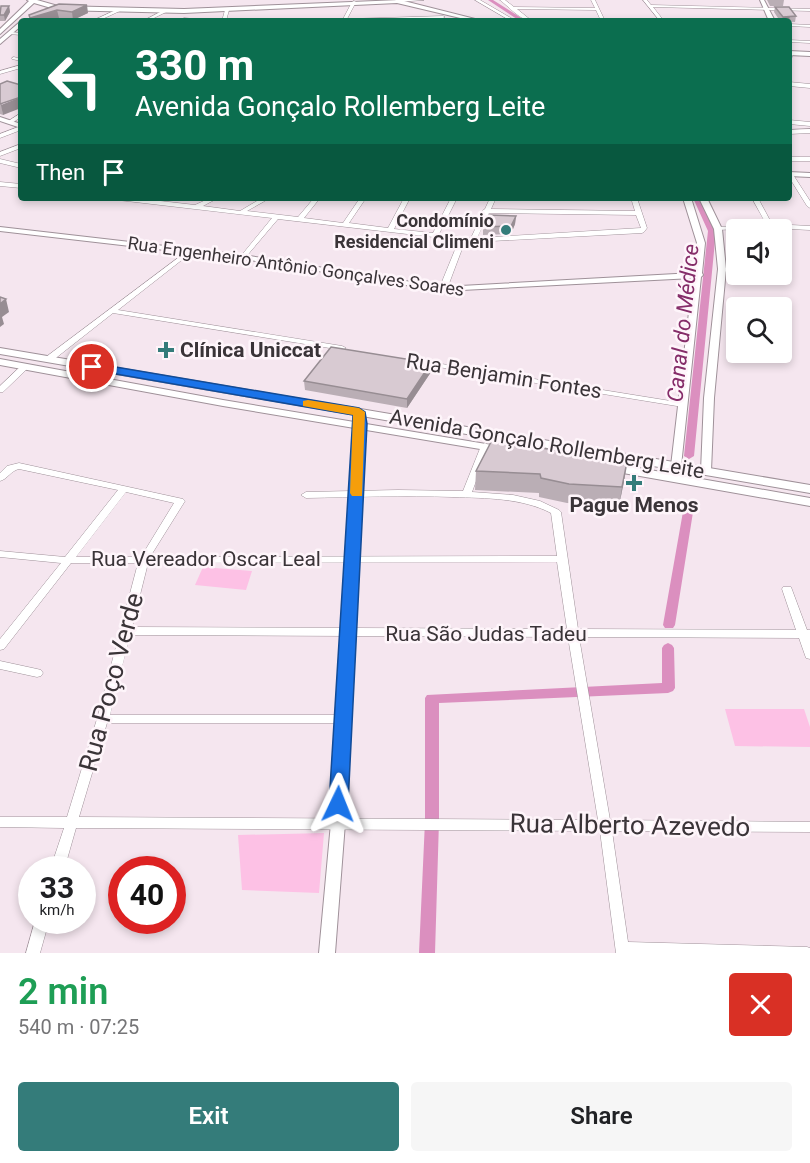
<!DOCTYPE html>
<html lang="en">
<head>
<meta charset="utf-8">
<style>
	:root { --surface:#fff; --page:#f6f6f6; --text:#202124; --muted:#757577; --accent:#347c7a }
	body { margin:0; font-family:Roboto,sans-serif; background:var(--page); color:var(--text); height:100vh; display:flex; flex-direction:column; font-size:22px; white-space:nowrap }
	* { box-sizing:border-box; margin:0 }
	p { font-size:20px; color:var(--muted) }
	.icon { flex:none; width:33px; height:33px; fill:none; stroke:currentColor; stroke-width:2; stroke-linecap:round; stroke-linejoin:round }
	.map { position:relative; height:953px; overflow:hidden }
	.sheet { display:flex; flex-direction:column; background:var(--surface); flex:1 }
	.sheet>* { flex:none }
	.guide { position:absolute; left:18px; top:18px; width:774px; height:183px; border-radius:6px; box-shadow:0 3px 9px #0003; background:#0b6e4f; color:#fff; overflow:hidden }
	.fabs { position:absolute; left:726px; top:219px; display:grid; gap:12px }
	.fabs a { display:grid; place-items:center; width:66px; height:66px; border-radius:6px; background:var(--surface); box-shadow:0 3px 9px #0003; font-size:30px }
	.speed { position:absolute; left:18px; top:856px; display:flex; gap:12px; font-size:30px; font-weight:700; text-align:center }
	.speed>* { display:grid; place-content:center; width:78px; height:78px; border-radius:50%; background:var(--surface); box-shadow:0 3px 9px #0003; line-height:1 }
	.speed small { font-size:15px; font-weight:400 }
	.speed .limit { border:9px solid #d22; background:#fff; color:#111 }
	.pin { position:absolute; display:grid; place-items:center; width:51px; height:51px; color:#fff; margin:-26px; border:3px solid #fff; border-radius:50%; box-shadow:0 2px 6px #0007 }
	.me { position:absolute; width:66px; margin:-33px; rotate:2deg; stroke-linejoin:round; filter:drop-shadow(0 0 4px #0008) }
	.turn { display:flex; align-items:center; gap:21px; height:126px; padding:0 18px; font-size:27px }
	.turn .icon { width:78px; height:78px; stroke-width:2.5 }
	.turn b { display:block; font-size:42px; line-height:51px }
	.then { display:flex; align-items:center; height:57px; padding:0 18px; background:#0003; gap:12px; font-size:22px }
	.round { display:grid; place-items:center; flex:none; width:63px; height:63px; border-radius:6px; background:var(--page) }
	.headline { display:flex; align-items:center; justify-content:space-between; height:102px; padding:0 18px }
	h1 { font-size:36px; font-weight:600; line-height:45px; color:#1e9e55 }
	.button { display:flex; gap:12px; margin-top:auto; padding:12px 18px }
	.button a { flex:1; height:69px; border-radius:6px; background:var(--accent); color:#fff; font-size:24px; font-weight:600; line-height:69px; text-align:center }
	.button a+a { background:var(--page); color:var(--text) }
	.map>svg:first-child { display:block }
</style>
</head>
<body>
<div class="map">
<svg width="810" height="953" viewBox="0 0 810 953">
	<rect width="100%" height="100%" fill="#f5e6ef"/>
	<path fill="#fdc1e5" d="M203,567L252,571L246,590L195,585Z
		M725,709H804L810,727V747L735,746Z
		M324,833L319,893L242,890L238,835Z"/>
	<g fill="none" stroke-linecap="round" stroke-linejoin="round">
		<path fill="#db8fbf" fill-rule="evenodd" d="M488,0H493L526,21H520Z
			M693,198H701L716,231L694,456L689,459L684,456L708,231Z
			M689,503L694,506L675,625L673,628H665L663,625L684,506Z
			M668,643L672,645L674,648L675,688L673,691L668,693L439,703V821L435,953H419L425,821V698L427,695L662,683V648L664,645Z"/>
		<g stroke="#9f9199" stroke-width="1">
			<path id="minor" d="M396,0H424L397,2L395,1Z
				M475,0H480L516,21H511Z
				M500,0H505L514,7L595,8L591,0H595L605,21H601L596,10L517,9L532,21C520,20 509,7 500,0Z
				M643,0H647L651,5L810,9V11L653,7L664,21H660Z
				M354,1L356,2L347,19L443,16L445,17L443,18L318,21L320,20L343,19L352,2Z
				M118,9L122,10L98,21H92Z
				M227,9L229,10L226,21H222L225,10Z
				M164,10L168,11L148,21H143Z
				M184,18L205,20L207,21L182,20Z
				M789,24L810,25V27L789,26Z
				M11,32L21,33V35L9,34Z
				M789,40L810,41V43L789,42Z
				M791,52L793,53L791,60L789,61V53Z
				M14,57L21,59V61L12,59V58Z
				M21,65V68L0,74V71Z
				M789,82L810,84V88L789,86Z
				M21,113V117L12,123L7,122Z
				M789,120L810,122V126L789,124Z
				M21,126V130L0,138V134Z
				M810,129V133L789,134V130Z
				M21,144V148L0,156V152Z
				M789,157H810V161H789Z
				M0,159L21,164V168L0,163Z
				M789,172L792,173L810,201V208L807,206L789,177Z
				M0,182L21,184V188L0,186Z
				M115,198H134L195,205L210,198H218L203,206L240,211L262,198H270L247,211L298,217L314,198H320L304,218L343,223L360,198H366L349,223L388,228L404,198H410L394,229L433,233L451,198H457L439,234L471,238L483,212L482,211L485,209L490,198H496L491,209L635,211L631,198H637L647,228L644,232L642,233L473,242L465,241L447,289L443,291L439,289L459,240L278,219L245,258H241V256L272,218L118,200ZM489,213L636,215L641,228L477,238Z
				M752,198H758L772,224L810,226V230L770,228L716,230V228L718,227L766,224Z
				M190,249L193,251L192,252L118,310L342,346L346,348L342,350L113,313L52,361H46L45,359L46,357Z
				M722,267L734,270L735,271L732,273L720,270L719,269Z
				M417,360L683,403L687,405L683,407L420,364L416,362Z
				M22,365H28L29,367L3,392H0V386Z
				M485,443L489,446L472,492L513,495L540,501L559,510L561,512L578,629L796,630L782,589L783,587H791L807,630H810V659L806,658L799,638L579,637L610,820L810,822V832L612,831L628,942L807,947L810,948V953H616L600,831L76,828L64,870H50L64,828L0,827V817H67L97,719L138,563H71L4,649L0,650V639L61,563L0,557V551L65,557L118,490L19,469C10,471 8,479 0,481V473L7,466L19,463L183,499L185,501L150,557L557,556L551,513C522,498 486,498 453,497C404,495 355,497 306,498L301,495L306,492L398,490L463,491L481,446ZM126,492L174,503L141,557H76ZM557,562L567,629L132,627L148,563ZM130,635L568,637L598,820L79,817L107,723H342L346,722L348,719L346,716L342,715H110Z
				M0,661L37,669L41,670L43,673L41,676L37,677L0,669Z
				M35,921H49L40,953H26Z"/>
		</g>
		<g stroke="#9f9199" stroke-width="2">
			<path id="tertiary" d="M760,0H764L775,21H769Z
				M0,117L21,124V128L0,121Z
				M789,172L810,173V177L789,176Z
				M683,198H691L705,243L702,273L703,275L701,277L681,466L676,469L671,466L693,278L443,291L243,259L0,231V227L243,255L443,287L694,273L697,243Z
				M699,198H707L722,229L726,269L714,398L711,471L706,474L701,471L704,398L718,269L714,229Z
				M359,409L364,412L366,424L345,823L335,953H319L331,823L356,424L354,412Z"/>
		</g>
		<g stroke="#9f9199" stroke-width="2">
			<path id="secondary" d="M27,0H37L58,6L184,9L400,0L483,21H473L397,3L184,13L58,10L34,3L0,34V29L29,1Z
				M21,21V26L0,44V39Z
				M789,51L810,52V56L789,55Z
				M0,348L810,485V493L0,354Z
				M0,359L223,400L504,447L510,450L504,453L223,406L0,365Z
				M610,463L810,498V506L606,470L604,467Z"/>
		</g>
		<use href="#minor" fill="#fff" fill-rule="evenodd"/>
		<use href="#tertiary" fill="#fff" fill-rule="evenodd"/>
		<use href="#secondary" fill="#fff" fill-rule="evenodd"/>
	</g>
	<path fill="#baaeb5" d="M767,0H784L783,6H770Z
		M59,4L88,13L73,20L59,18L31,21L29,15Z
		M9,6L10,12L5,21H0V9Z
		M775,7L796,16L795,22L780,21L774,12Z
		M0,84L3,115L0,114Z
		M516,216L515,224L511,234L483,235V227Z
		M431,372L407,408L305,390L304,381Z
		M492,440L624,481L619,506L567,503L539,497V493L475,490L476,471Z"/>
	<path fill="#978d93" d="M87,5L88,13L73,20L72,12Z
		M9,6L10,12L5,21L4,15Z
		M57,10L59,18L49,21H31L30,18Z
		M790,16L789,22L782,21L783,17Z
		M21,97V108L3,115L1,105Z
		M516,216L515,224L511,234V226Z
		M6,299L9,312L2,317L4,324L0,327V304Z
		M431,363V372L407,408V399Z
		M627,462L624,481L619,506L622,487Z"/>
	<path fill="#d8cad2" stroke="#978d93" stroke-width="1.5" d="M59,4L87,5L72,12L57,10L30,18L29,15Z
		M1,6H9L4,15H0Z
		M775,7H789L796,16L783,17Z
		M7,81L21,85V97L0,104V84Z
		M489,215L516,216L511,226L483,227Z
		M0,297L6,299L0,304Z
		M331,347L431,363L407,399L304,381Z
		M492,440L627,462L622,487L569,484L541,478L540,474L476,471Z"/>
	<path fill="#1a73e8" stroke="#114b97" stroke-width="1.5" d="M92,363L359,408L365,412L367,424L348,804L345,810L338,812L332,810L329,804L353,415L87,369L86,367Z"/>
	<path fill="#f59e0b" d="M308,400L359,408L365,412L362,496H352L350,493L353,415L303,406V401Z"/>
	<g fill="#347c7a" stroke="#fef5fa" stroke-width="2">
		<circle cx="506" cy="230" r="6"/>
		<path d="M163 341h6v6h6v6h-6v6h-6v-6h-6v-6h6z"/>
		<path d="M631 474h6v6h6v6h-6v6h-6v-6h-6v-6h6z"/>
	</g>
	<g text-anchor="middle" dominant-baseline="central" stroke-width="5" stroke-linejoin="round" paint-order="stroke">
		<g font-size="18" font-weight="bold" fill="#3a3438" stroke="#fef5fa" text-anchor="end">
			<text x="494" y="220">Condomínio<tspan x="494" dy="21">Residencial Climeni</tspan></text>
		</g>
		<g font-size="18" fill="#3a3438" stroke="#fef5fa">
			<text transform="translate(296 266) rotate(8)">Rua Engenheiro Antônio Gonçalves Soares</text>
		</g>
		<g font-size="21" font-weight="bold" fill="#3a3438" stroke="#fef5fa" text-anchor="start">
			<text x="180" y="350">Clínica Uniccat</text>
			<text x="634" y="505" text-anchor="middle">Pague Menos</text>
		</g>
		<g font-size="21" fill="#3a3438" stroke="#fef5fa">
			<text transform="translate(504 376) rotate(9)">Rua Benjamin Fontes</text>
			<text transform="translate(547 444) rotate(10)">Avenida Gonçalo Rollemberg Leite</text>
			<text x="206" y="559">Rua Vereador Oscar Leal</text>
			<text x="486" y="634">Rua São Judas Tadeu</text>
		</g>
		<g font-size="22" font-style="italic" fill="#852d69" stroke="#fef5fa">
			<text transform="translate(683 323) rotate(-84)">Canal do Médice</text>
		</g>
		<g font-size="26" fill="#3a3438" stroke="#fef5fa">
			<text transform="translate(111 682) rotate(-75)">Rua Poço Verde</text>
			<text transform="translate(630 825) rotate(1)">Rua Alberto Azevedo</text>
		</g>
	</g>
</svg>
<div class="fabs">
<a><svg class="icon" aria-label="sound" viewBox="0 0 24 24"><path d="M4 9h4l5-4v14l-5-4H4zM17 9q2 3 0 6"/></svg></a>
<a><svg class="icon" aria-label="search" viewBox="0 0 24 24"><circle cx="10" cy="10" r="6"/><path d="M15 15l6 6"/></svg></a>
</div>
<div class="speed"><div>33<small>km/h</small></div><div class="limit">40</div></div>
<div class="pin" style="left:92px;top:367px;background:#d93025"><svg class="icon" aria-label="arrive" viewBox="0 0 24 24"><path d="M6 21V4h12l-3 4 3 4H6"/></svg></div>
<svg class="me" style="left:338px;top:804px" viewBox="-20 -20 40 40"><path d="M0-17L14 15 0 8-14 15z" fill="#1a73e8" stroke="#fff" stroke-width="4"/></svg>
<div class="guide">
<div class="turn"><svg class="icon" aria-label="left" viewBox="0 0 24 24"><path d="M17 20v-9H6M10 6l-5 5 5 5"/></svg><div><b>330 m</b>Avenida Gonçalo Rollemberg Leite</div></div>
<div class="then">Then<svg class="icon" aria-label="arrive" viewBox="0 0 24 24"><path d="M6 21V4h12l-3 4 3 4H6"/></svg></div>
</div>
</div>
<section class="sheet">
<div class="headline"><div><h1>2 min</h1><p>540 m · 07:25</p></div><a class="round" style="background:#d93025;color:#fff"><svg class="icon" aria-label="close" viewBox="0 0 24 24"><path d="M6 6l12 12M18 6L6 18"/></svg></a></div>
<div class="button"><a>Exit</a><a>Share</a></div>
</section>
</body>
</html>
